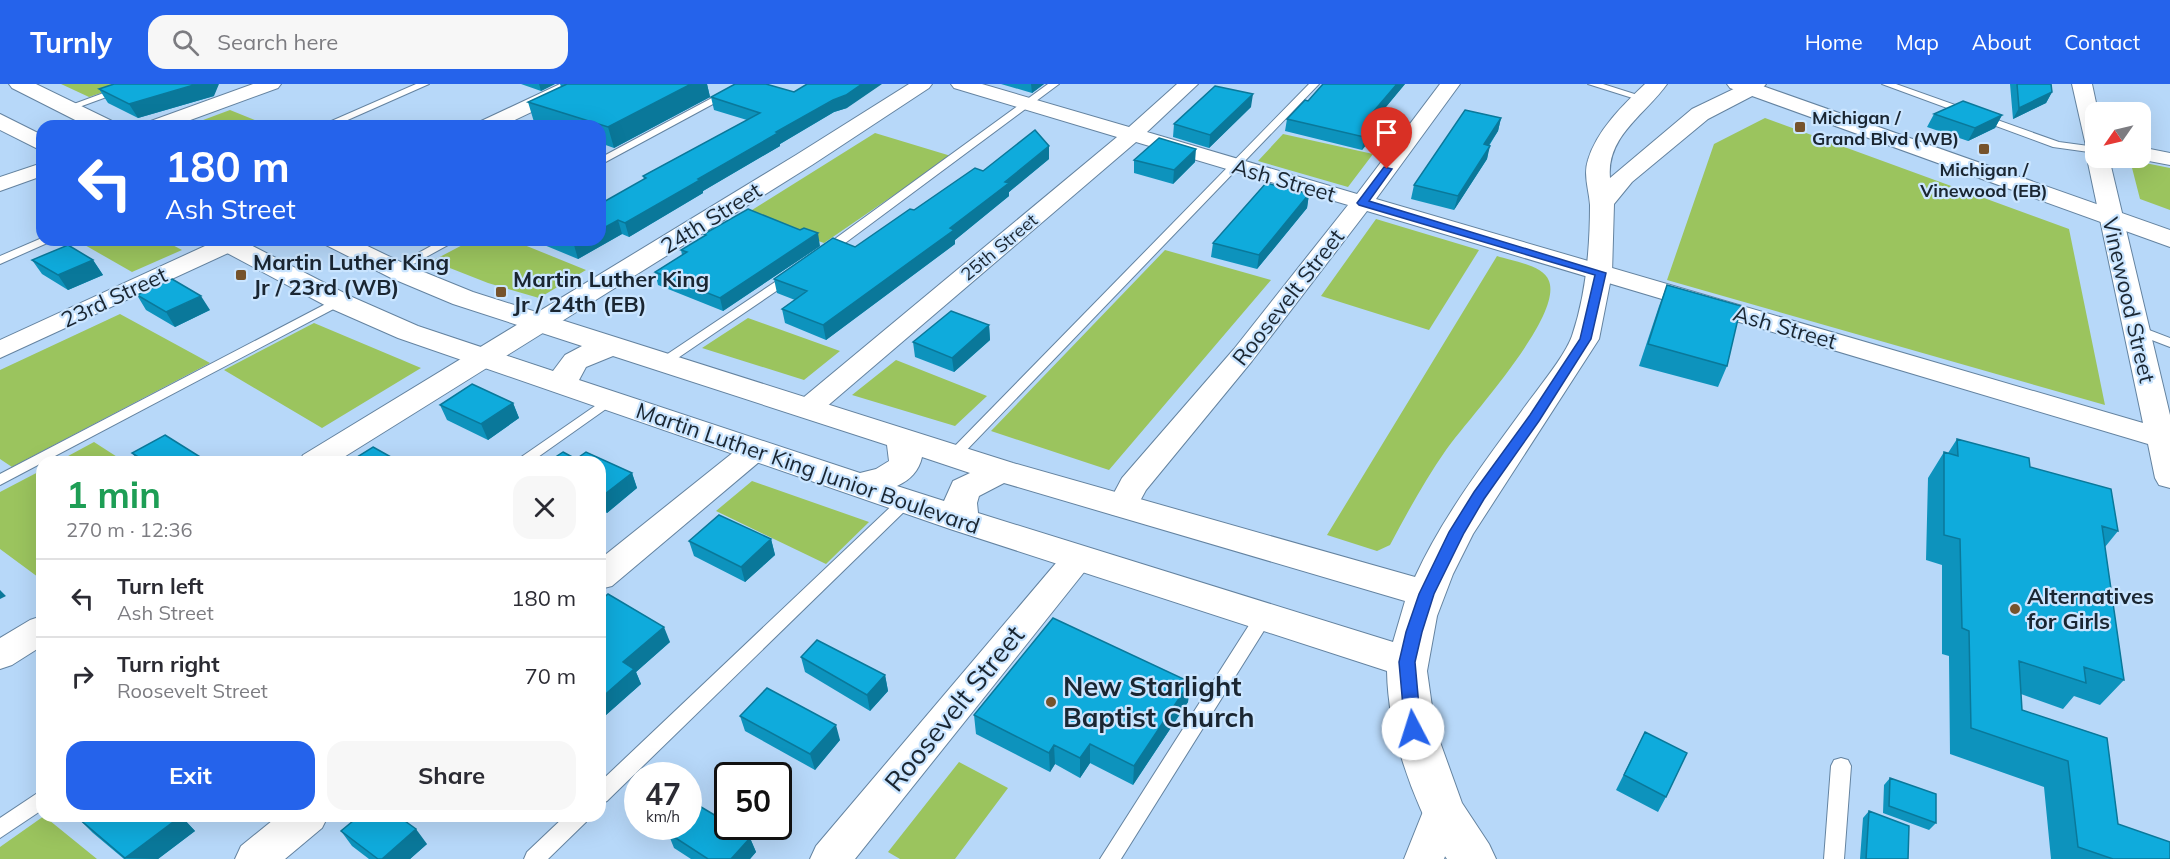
<!DOCTYPE html>
<html lang="en">
<head>
<meta charset="utf-8">
<style>
	:root { --surface:#fff; --page:#f7f7f7; --text:#2b2b33; --muted:#7c7c81; --line:#e1e1e2; --accent:#2563eb }
	body { margin:0; font-family:Mulish,sans-serif; background:var(--page); color:var(--text); height:100vh; display:flex; flex-direction:column; font-size:22px; white-space:nowrap }
	* { box-sizing:border-box; margin:0 }
	p { font-size:20px; color:var(--muted) }
	.icon { flex:none; width:33px; height:33px; fill:none; stroke:currentColor; stroke-width:2; stroke-linecap:round; stroke-linejoin:round }
	.map { position:relative; flex:1; overflow:hidden }
	.details { position:absolute; left:36px; top:372px; width:570px; height:366px; display:flex; flex-direction:column; background:var(--surface); border-radius:18px; box-shadow:0 6px 24px #0002 }
	.details>* { flex:none }
	.hud { position:absolute; left:36px; top:36px; width:570px; height:126px; border-radius:18px; box-shadow:0 6px 24px #0002; background:#2563eb; color:#fff; overflow:hidden }
	.needle { width:39px; rotate:236deg }
	.tools { position:absolute; left:2085px; top:18px; display:grid; gap:12px }
	.tools a { display:grid; place-items:center; width:66px; height:66px; border-radius:12px; background:var(--surface); box-shadow:0 6px 24px #0002; font-size:30px }
	.speed { position:absolute; left:624px; top:678px; display:flex; gap:12px; font-size:30px; font-weight:700; text-align:center }
	.speed>* { display:grid; place-content:center; width:78px; height:78px; border-radius:50%; background:var(--surface); box-shadow:0 6px 24px #0002; line-height:1 }
	.speed small { font-size:15px; font-weight:400 }
	.speed .limit { border:3px solid #111; border-radius:9px; background:#fff; color:#111 }
	.pin { position:absolute; display:grid; place-items:center; width:51px; height:51px; color:#fff; margin:-62px -26px; border-radius:50% 50% 50% 0; rotate:-45deg; box-shadow:0 0 6px #0007 }
	.pin .icon { rotate:45deg }
	.me { position:absolute; width:66px; margin:-33px; rotate:355deg; stroke-linejoin:round; filter:drop-shadow(0 0 4px #0008) }
	.turn { display:flex; align-items:center; gap:21px; height:126px; padding:0 30px; font-size:27px }
	.turn .icon { width:78px; height:78px; stroke-width:2.5 }
	.turn b { display:block; font-size:42px; line-height:51px }
	.round { display:grid; place-items:center; flex:none; width:63px; height:63px; border-radius:18px; background:var(--page) }
	.overview { display:flex; align-items:center; justify-content:space-between; height:102px; padding:0 30px }
	h1 { font-size:36px; font-weight:700; line-height:45px; color:#1e9e55 }
	.button { display:flex; gap:12px; margin-top:auto; padding:12px 30px }
	.button a { flex:1; height:69px; border-radius:18px; background:var(--accent); color:#fff; font-size:24px; font-weight:700; line-height:69px; text-align:center }
	.button a+a { background:var(--page); color:var(--text) }
	ul { padding:0; list-style:none }
	li { display:flex; align-items:center; gap:18px; height:78px; padding:0 30px; border-top:2px solid var(--line) }
	li div { flex:1 }
	li b { display:block; font-size:22px }
	li em { font-style:normal }
	header { display:flex; align-items:center; gap:36px; box-sizing:border-box; height:84px; padding:0 30px; background:var(--accent); color:#fff }
	header strong { font-size:28px }
	nav { display:flex; gap:33px; margin-inline-start:auto; font-size:21px }
	.search { width:420px; height:54px; background:var(--page); display:flex; align-items:center; gap:15px; box-sizing:border-box; padding:0 21px; border-radius:18px; color:var(--muted); font-size:22px }
	.map>svg:first-child { display:block }
</style>
</head>
<body>
<header>
<strong>Turnly</strong>
<div class="search"><svg class="icon" aria-label="search" viewBox="0 0 24 24"><circle cx="10" cy="10" r="6"/><path d="M15 15l6 6"/></svg>Search here</div>
<nav><a>Home</a><a>Map</a><a>About</a><a>Contact</a></nav>
</header>
<div class="map">
<svg width="2170" height="775" viewBox="0 0 2170 775">
	<rect width="100%" height="100%" fill="#b7d8f9"/>
	<path fill="#9bc45e" d="M61,0H127L89,13Z
		M230,26L270,42H187Z
		M1765,34L2069,145L2105,321L1667,196L1714,60Z
		M875,49L951,72L824,159L744,131Z
		M1283,50L1373,70L1348,103L1258,77Z
		M2130,76L2170,84V126L2140,115Z
		M1376,135L1479,166L1429,246L1321,212Z
		M76,156H163L182,166L132,188Z
		M472,156H512L586,186L539,214L488,199L432,177Z
		M1165,166L1271,196L1109,386L991,347Z
		M1497,172C1512,177 1543,181 1549,197C1563,233 1468,335 1446,366C1425,396 1407,429 1390,461L1377,467L1327,451Z
		M120,230L210,279L12,383L0,375V286Z
		M748,234L840,267L804,296L702,264Z
		M314,239L421,284L322,344L224,286Z
		M896,276L987,312L955,342L852,311Z
		M94,358L125,378H57Z
		M42,386V496L0,465V408Z
		M752,397L869,438L826,480L716,427Z
		M959,678L1008,704L955,775H900L888,768Z
		M44,732L97,775H0V763Z"/>
	<g fill="none" stroke-linecap="round" stroke-linejoin="round">
		<g stroke="#6483a0" stroke-width="2">
			<path id="lane" d="M128,0H142L71,26L63,24Z
				M416,0H429L334,42H320Z
				M738,0H750L600,81V74Z
				M1048,0H1059L829,171H821V165Z
				M1309,0H1319L958,375H948L946,372L948,369Z
				M1588,0H1603L1647,14L1642,17Z
				M1882,0H1896L2059,58L2096,63V69L2053,63Z
				M42,154L54,156L0,180V172Z
				M442,156H457L399,188H391L389,185Z
				M793,186L799,190L797,193L669,280L664,281L657,277Z
				M339,213L345,217L343,220L0,401V390Z
				M2136,241L2170,254V263L2131,248L2130,245Z
				M608,313L613,314L615,317L613,320L531,378H514Z
				M906,412L911,413L914,417L911,421L607,717L600,720V698L901,413Z
				M1264,526L1270,527L1273,532L1270,537L1121,775H1100L1258,527Z
				M1841,674L1848,676L1851,682L1844,775H1824L1831,682L1834,676Z
				M42,706V726L0,754V734Z
				M565,732H589L586,738L548,775H524L527,768Z"/>
		</g>
		<g stroke="#6483a0" stroke-width="2">
			<path id="street" d="M253,0H281L278,4L174,42H145L148,38Z
				M560,0H585L582,4L502,42H476L479,38Z
				M909,0H932L929,4L812,81L336,378H299L303,371L796,71Z
				M951,0H982L1129,43L1177,0H1198L1147,48L1357,110L1440,0H1460L1376,115L2143,339L2087,74L2091,70L2096,68V74H2109L2170,331V404L2159,401L2155,394L2148,360L1367,127L1252,277L1146,406L1133,430L1122,433L1111,430L1107,422L1122,394L1234,265L1348,121L1136,58L818,330L808,333L798,330L794,324L798,318L1117,53L954,4Z
				M2072,0H2092L2098,28H2096V68L2089,66L2086,62Z
				M2140,63L2170,69V81L2133,74H2140Z
				M42,79V92L0,107V93Z
				M218,156H238L241,160L237,165L0,274V256Z
				M755,356L765,359L770,366L765,373L612,502L600,505V475L745,359Z
				M1078,462L1089,466L1094,474L1089,482L855,775H810L816,762L1067,466Z
				M42,532V562L12,581L0,585V554L30,536Z
				M1442,710L1456,715L1462,727L1444,775H1404L1428,715Z
				M278,732H328L322,744L285,775H235L241,762Z"/>
		</g>
		<g stroke="#6483a0" stroke-width="2">
			<path id="secondary" d="M9,0H36L112,37L115,42H87L12,4Z
				M1645,0H1667C1646,30 1606,52 1610,94L1692,25L1744,0H1766L1758,9L1708,35L1632,98L1614,120L1612,189L1599,255L1473,450L1453,490L1437,532L1427,587L1435,644L1462,719L1489,760L1496,775H1447L1442,768C1412,714 1388,649 1387,587L950,445L398,254L332,225L212,161L208,156H241L352,213L418,242L553,287L565,271L582,262L453,220L391,194L326,161L322,156H355L409,182L473,208L1013,379L1415,493C1442,434 1483,380 1521,328C1535,308 1564,274 1572,252C1586,211 1590,164 1590,121C1589,106 1583,91 1588,76C1597,46 1623,21 1645,0ZM613,272L887,361L889,377L876,385L860,389L579,296L586,283ZM922,373L970,389L953,397L944,417L897,402C910,396 919,387 922,373ZM1004,399L1405,517L1393,558L978,429L977,419L979,412Z
				M0,30L42,51V67L0,46Z"/>
		</g>
		<g stroke="#6483a0" stroke-width="2">
			<path id="primary" d="M1727,0H1757L2170,146V163L1730,4Z"/>
		</g>
		<use href="#lane" fill="#fff" fill-rule="evenodd"/>
		<use href="#street" fill="#fff" fill-rule="evenodd"/>
		<use href="#secondary" fill="#fff" fill-rule="evenodd"/>
		<use href="#primary" fill="#fff" fill-rule="evenodd"/>
	</g>
	<path fill="#0d93bd" d="M521,0H555L541,7Z
		M560,0H707L710,13L614,64L600,59V42H546L534,38L528,18L561,3Z
		M1001,0H1044L1032,9Z
		M1323,0H1405L1380,30L1383,31L1381,43L1362,66L1285,47L1287,35L1308,17Z
		M2010,0H2051L2052,8L2046,19L2013,35Z
		M99,5L214,12L138,34L108,19Z
		M711,13L847,24L834,28L780,60V62L703,107V109L629,153L622,150L578,175L532,156H600L644,95L643,92L747,36L714,26Z
		M1251,23L1209,64L1173,53L1174,40Z
		M1934,30L2002,31L1995,44L1968,57L1927,43Z
		M1501,34L1498,47L1489,62L1487,75L1454,126L1411,115L1414,101Z
		M1049,75L1009,108V112L955,156V160L826,256L785,239L782,225L795,216L777,209L774,195L855,163L914,126L983,87Z
		M1134,76L1195,78L1173,100L1134,89Z
		M1309,110L1307,124L1257,185L1211,173L1213,159Z
		M704,150L820,162L723,227L658,201L655,188L682,171L681,166L705,152Z
		M32,176H93L103,191L68,206L42,190Z
		M1667,201L1727,282L1718,303L1639,282L1659,222Z
		M137,211L210,226L175,243L146,226Z
		M989,241L990,256L954,288L915,273L913,258Z
		M513,319L519,334L488,356L447,336L440,321Z
		M1957,355L2030,383L2118,447L2105,463L2124,596L2100,621L2074,612L2063,625L2021,610L2022,626L2107,654L2118,740L2170,775H2051L2044,703L1950,670L1949,572L1942,570V481L1926,476L1928,394L1944,368L1948,369Z
		M563,368L576,375L586,368L632,389L637,404L607,429L600,425V378H548Z
		M132,369L206,378H139Z
		M771,455L775,471L745,498L694,472L689,457Z
		M600,517L670,558L636,588L641,600L606,631L604,630L600,633Z
		M801,573L885,591L888,607L870,627L805,588Z
		M1190,598L1188,618L1133,701L1090,679L1080,694L1055,680L1050,688L976,650L974,631Z
		M740,632L840,656L815,686L745,647Z
		M1645,648L1666,713L1658,728L1616,706Z
		M1890,694L1936,739L1929,746L1883,729L1884,701Z
		M1869,727L1908,775H1860L1863,734Z
		M181,732L195,747L158,775H124L93,749L78,734Z
		M341,747L427,760L410,775H369L352,762Z
		M668,749L750,754L756,768L750,775H691L674,764Z"/>
	<path fill="#0a789a" d="M197,0H219L214,12L138,34L129,20Z
		M539,0H555L541,7Z
		M691,0H707L710,13L614,64L608,43Z
		M862,0H882L847,24L834,28L780,60V62L703,107V109L629,153L625,139L776,48Z
		M1031,0H1044L1032,9Z
		M1397,0H1405L1371,41L1373,28Z
		M2052,8L2046,19L2013,35L2019,24Z
		M1253,10L1251,23L1209,64L1210,51Z
		M1383,31L1381,43L1362,66L1364,53Z
		M2002,31L1995,44L1968,57L1975,44Z
		M1501,34L1498,47L1480,74L1484,60Z
		M1049,62V75L1009,108V112L955,156V160L826,256L823,241L950,144Z
		M1490,62L1487,75L1454,126L1458,112Z
		M1196,65L1195,78L1173,100L1174,86Z
		M1309,110L1307,124L1257,185L1259,171Z
		M618,136L622,150L578,175L574,161L582,156H600V146Z
		M818,149L820,162L723,227L720,214Z
		M93,176L103,191L68,206L58,191Z
		M201,212L210,226L175,243L166,228Z
		M989,241L990,256L954,288L952,274Z
		M513,319L519,334L488,356L481,340Z
		M632,389L637,404L607,429L601,413Z
		M771,455L775,471L745,498L741,483Z
		M0,506L6,512L0,515Z
		M664,543L670,558L636,588L641,600L606,631L600,618V615L623,578Z
		M885,591L888,607L870,627L867,611Z
		M1190,598L1188,618L1133,701L1134,682Z
		M600,622L604,630L600,633Z
		M836,641L840,656L815,686L810,670Z
		M1090,660V679L1080,694V674Z
		M1054,661L1055,680L1050,688L1049,669Z
		M181,732L195,747L158,775L125,774Z
		M416,745L427,760L410,775H382Z
		M750,754L756,768L750,775H731Z"/>
	<path fill="#0fabdc" stroke="#0a789a" stroke-width="1.5" d="M114,0H197L129,20L99,5Z
		M567,0H691L608,43L528,18Z
		M735,0H766L794,8L807,0H862L846,11L833,16L776,48L778,49L698,95L700,96L625,139L618,136L600,146V120L646,94L643,92L760,29L711,13Z
		M1323,0H1397L1373,28L1383,31L1364,53L1287,35L1305,16L1308,17Z
		M2017,0H2051L2052,8L2019,24Z
		M1215,2L1253,10L1210,51L1174,40Z
		M1963,17L2002,31L1975,44L1934,30Z
		M1465,26L1501,34L1484,60L1490,62L1458,112L1414,101Z
		M1035,46L1049,62L1005,98L1009,99L950,144L954,146L823,241L782,225L807,207L774,195L833,154L855,163L910,125L914,126L975,84L983,87Z
		M1159,54L1196,65L1174,86L1134,76Z
		M1266,99L1309,110L1259,171L1213,159Z
		M748,125L800,146L804,144L818,149L720,214L655,188L687,168L681,166L706,151L704,150Z
		M562,156H582L574,161Z
		M68,161L93,176L58,191L32,176Z
		M172,195L201,212L166,228L137,211Z
		M1667,201L1741,222L1727,282L1648,260Z
		M951,227L989,241L952,274L913,258Z
		M472,300L513,319L481,340L440,321Z
		M165,351L205,376L201,378H146L132,369Z
		M1957,355L2029,374L2030,383L2111,405L2118,447L2102,442L2124,596L2084,583L2086,599L2019,577L2022,626L2107,654L2118,740L2170,758V775H2113L2078,763L2068,677L1971,644L1969,547L1962,544L1960,455L1944,451V368L1958,372Z
		M373,363L400,378H349Z
		M563,368L576,375L586,368L632,389L601,413H600V378H548Z
		M719,431L771,455L741,483L689,457Z
		M608,510L664,543L623,578L634,585L600,615V517Z
		M1053,534L1190,598L1134,682L1090,660L1080,674L1054,661L1049,669L974,631Z
		M817,556L885,591L867,611L801,573Z
		M767,604L836,641L810,670L740,632Z
		M1645,648L1687,669L1666,713L1624,691Z
		M1890,694L1936,710V739L1889,722Z
		M696,720L728,739V742H733L750,754L731,775H708L668,749L674,742H688V728Z
		M1869,727L1909,742L1908,775H1866Z
		M80,732H181L125,774L78,734Z
		M359,732H398L416,745L382,775H378L341,747Z"/>
	<path fill="#2563eb" stroke="#184099" stroke-width="1.5" d="M1384,83L1392,85L1369,117L1606,189L1591,255L1539,337L1484,415L1464,449L1434,510L1422,548L1415,578L1421,645L1419,650L1413,652L1407,650L1405,645L1399,578L1406,548L1419,510L1449,448L1474,408L1530,331L1580,255L1595,191L1359,121L1357,119Z"/>
	<g fill="#76532c" stroke="#cae5ff" stroke-width="2">
		<rect x="1794" y="37" width="12" height="12" rx="3"/>
		<rect x="1978" y="59" width="12" height="12" rx="3"/>
		<rect x="235" y="185" width="12" height="12" rx="3"/>
		<rect x="495" y="202" width="12" height="12" rx="3"/>
		<circle cx="2015" cy="525" r="6"/>
		<circle cx="1051" cy="618" r="6"/>
	</g>
	<g text-anchor="middle" dominant-baseline="central" stroke-width="4.5" stroke-linejoin="round" paint-order="stroke">
		<g font-size="18" font-weight="bold" fill="#1a2632" stroke="#cae5ff" text-anchor="start">
			<text x="1812" y="33">Michigan /<tspan x="1812" dy="21">Grand Blvd (WB)</tspan></text>
			<text x="1984" y="85" text-anchor="middle">Michigan /<tspan x="1984" dy="21">Vinewood (EB)</tspan></text>
		</g>
		<g font-size="18" fill="#1a2632" stroke="#cae5ff">
			<text transform="translate(999 163) rotate(-40)">25th Street</text>
		</g>
		<g font-size="22" fill="#1a2632" stroke="#cae5ff">
			<text transform="translate(1284 96) rotate(16)">Ash Street</text>
			<text transform="translate(711 134) rotate(-32)">24th Street</text>
			<text transform="translate(114 213) rotate(-25)">23rd Street</text>
			<text transform="translate(1288 213) rotate(-52)">Roosevelt Street</text>
			<text transform="translate(2129 216) rotate(77)">Vinewood Street</text>
			<text transform="translate(1785 243) rotate(16)">Ash Street</text>
			<text transform="translate(808 384) rotate(19)">Martin Luther King Junior Boulevard</text>
		</g>
		<g font-size="22" font-weight="bold" fill="#1a2632" stroke="#cae5ff" text-anchor="start">
			<text x="253" y="178">Martin Luther King<tspan x="253" dy="25">Jr / 23rd (WB)</tspan></text>
			<text x="513" y="195">Martin Luther King<tspan x="513" dy="25">Jr / 24th (EB)</tspan></text>
			<text x="2027" y="512">Alternatives<tspan x="2027" dy="25">for Girls</tspan></text>
		</g>
		<g font-size="27" font-weight="bold" fill="#1a2632" stroke="#cae5ff" text-anchor="start">
			<text x="1063" y="602">New Starlight<tspan x="1063" dy="31">Baptist Church</tspan></text>
		</g>
		<g font-size="27" fill="#1a2632" stroke="#cae5ff">
			<text transform="translate(954 624) rotate(-51)">Roosevelt Street</text>
		</g>
	</g>
</svg>
<div class="tools">
<a><svg class="needle" viewBox="-14 -14 28 28"><path d="M0-13l5 13h-10z" fill="#e53935"/><path d="M0 13l5-13h-10z" fill="#7c7c81"/></svg></a>
</div>
<div class="speed"><div>47<small>km/h</small></div><div class="limit">50</div></div>
<div class="pin" style="left:1387px;top:85px;background:#d93025"><svg class="icon" aria-label="arrive" viewBox="0 0 24 24"><path d="M6 21V4h12l-3 4 3 4H6"/></svg></div>
<svg class="me" style="left:1413px;top:645px" viewBox="-20 -20 40 40"><circle r="19" fill="#fff"/><path d="M0-13L10 11 0 6-10 11z" fill="#2563eb"/></svg>
<div class="hud">
<div class="turn"><svg class="icon" aria-label="left" viewBox="0 0 24 24"><path d="M17 20v-9H6M10 6l-5 5 5 5"/></svg><div><b>180 m</b>Ash Street</div></div>
</div>
<section class="details">
<div class="overview"><div><h1>1 min</h1><p>270 m · 12:36</p></div><a class="round"><svg class="icon" aria-label="close" viewBox="0 0 24 24"><path d="M6 6l12 12M18 6L6 18"/></svg></a></div>
<ul>
<li><svg class="icon" aria-label="left" viewBox="0 0 24 24"><path d="M17 20v-9H6M10 6l-5 5 5 5"/></svg><div><b>Turn left</b><p>Ash Street</p></div><em>180 m</em></li>
<li><svg class="icon" aria-label="right" viewBox="0 0 24 24"><path d="M7 20v-9h11M14 6l5 5-5 5"/></svg><div><b>Turn right</b><p>Roosevelt Street</p></div><em>70 m</em></li>
</ul>
<div class="button"><a>Exit</a><a>Share</a></div>
</section>
</div>
</body>
</html>
